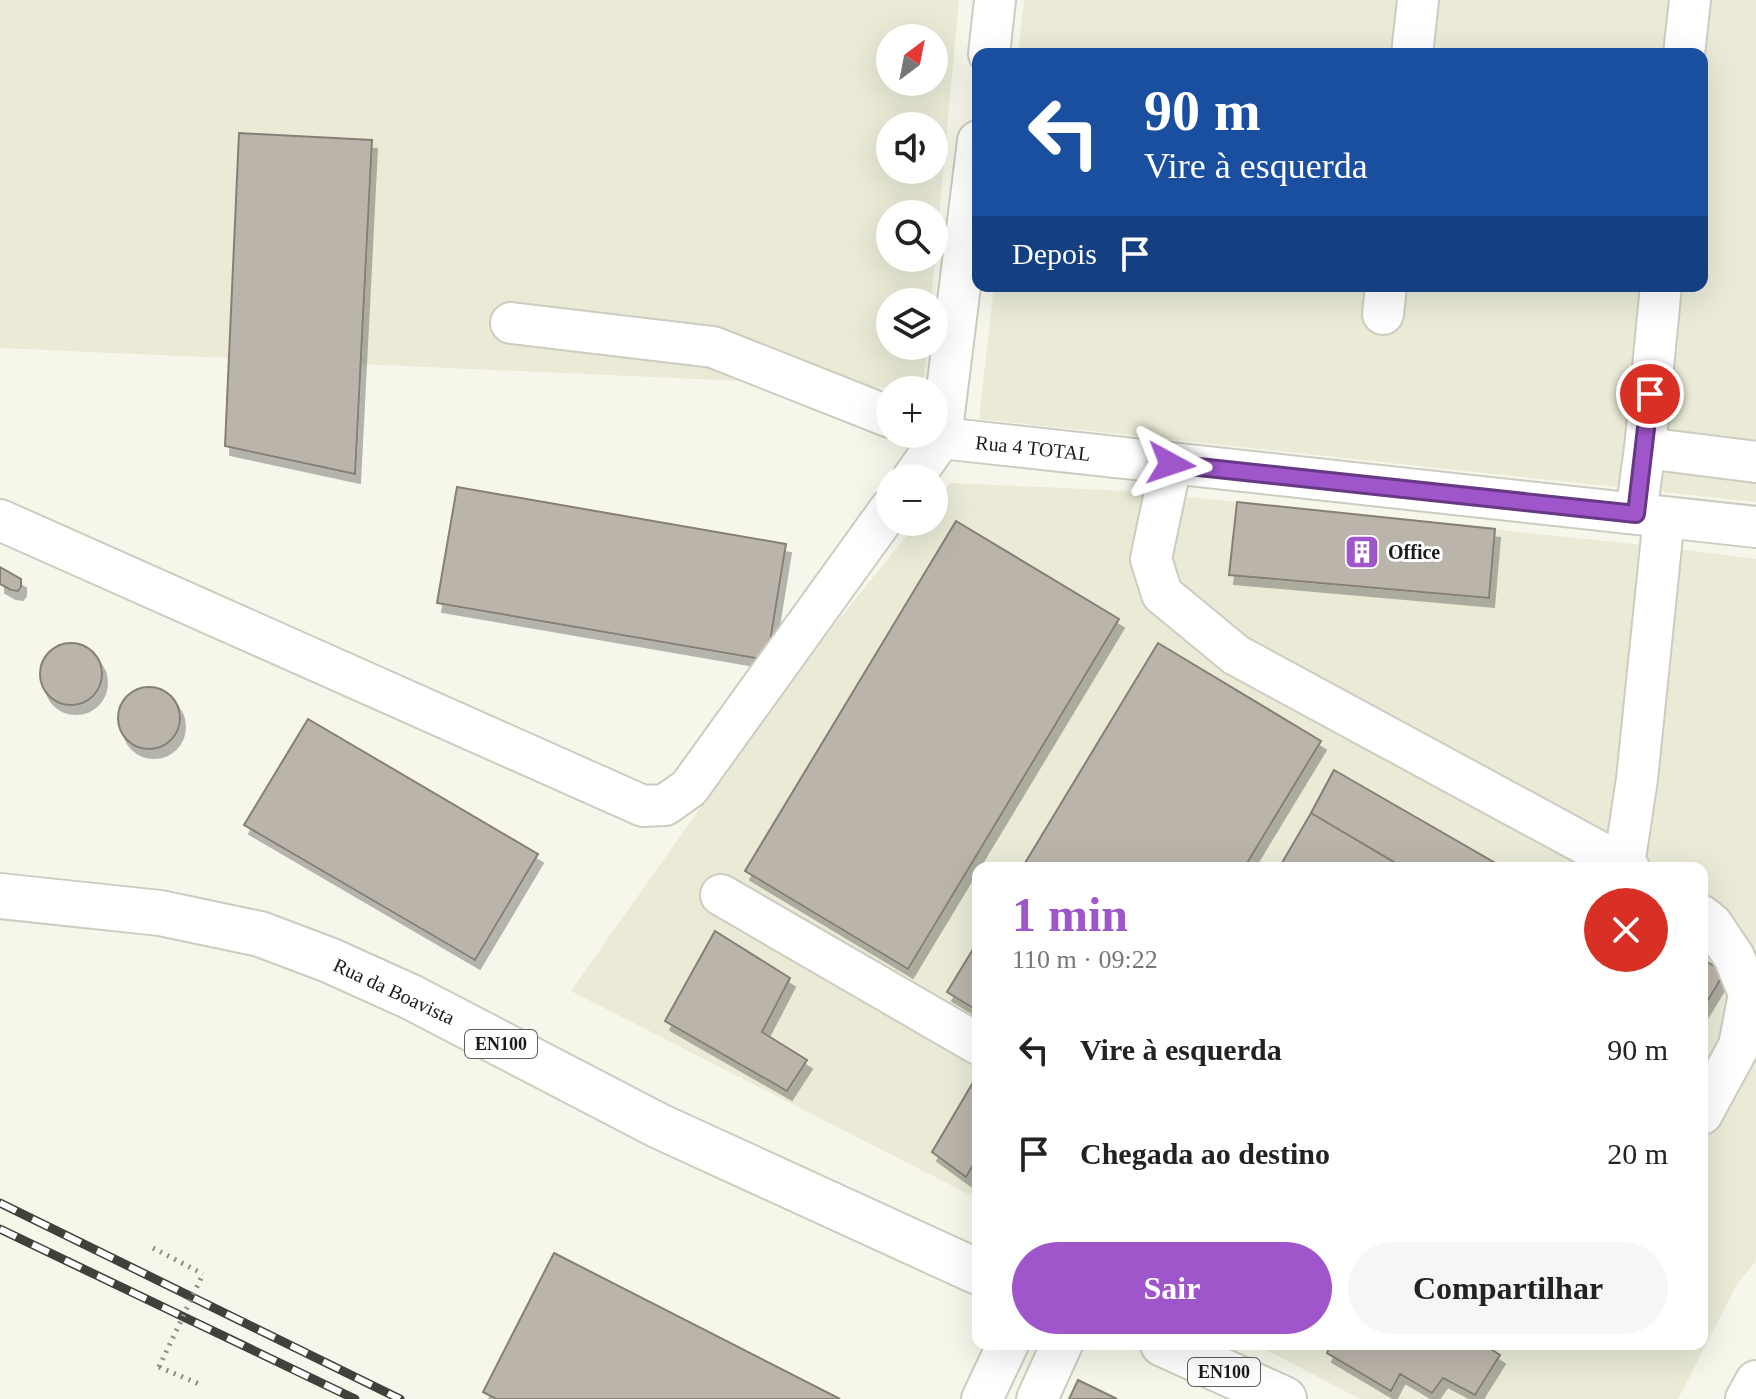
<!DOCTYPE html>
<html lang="pt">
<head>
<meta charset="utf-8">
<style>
	:root { --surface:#fff; --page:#f6f6f6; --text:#222; --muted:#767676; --accent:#9e56ca }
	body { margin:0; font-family:"Times New Roman",serif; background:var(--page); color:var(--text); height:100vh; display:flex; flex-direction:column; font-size:30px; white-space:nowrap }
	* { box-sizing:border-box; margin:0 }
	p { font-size:26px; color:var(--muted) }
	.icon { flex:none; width:44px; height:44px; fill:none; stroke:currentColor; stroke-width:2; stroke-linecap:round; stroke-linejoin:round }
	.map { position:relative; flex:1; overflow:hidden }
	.panel { position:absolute; left:972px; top:862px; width:736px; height:488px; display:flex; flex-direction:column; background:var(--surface); border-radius:16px; box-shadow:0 8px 32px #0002 }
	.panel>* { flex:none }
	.guide { position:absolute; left:972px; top:48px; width:736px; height:244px; border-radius:16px; box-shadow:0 8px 32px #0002; background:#1a4fa0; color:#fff; overflow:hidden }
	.needle { width:52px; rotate:32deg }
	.controls { position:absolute; left:876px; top:24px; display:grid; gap:16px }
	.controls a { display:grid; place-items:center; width:72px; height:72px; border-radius:50%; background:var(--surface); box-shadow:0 8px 32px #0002; font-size:40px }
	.pin { position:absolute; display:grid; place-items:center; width:68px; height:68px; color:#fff; margin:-34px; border:4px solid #fff; border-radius:50%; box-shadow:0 2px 8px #0007 }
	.me { position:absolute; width:88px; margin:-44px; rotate:95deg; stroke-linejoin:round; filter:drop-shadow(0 0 6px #0008) }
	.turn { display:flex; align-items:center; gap:28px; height:168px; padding:0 40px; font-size:36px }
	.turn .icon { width:104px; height:104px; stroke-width:2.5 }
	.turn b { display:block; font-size:56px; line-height:68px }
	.then { display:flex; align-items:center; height:76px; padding:0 40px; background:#0003; gap:16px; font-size:30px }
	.round { display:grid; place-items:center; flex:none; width:84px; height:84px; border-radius:42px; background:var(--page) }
	.head { display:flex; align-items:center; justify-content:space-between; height:136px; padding:0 40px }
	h1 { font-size:48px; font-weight:800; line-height:60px; color:var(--accent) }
	.action { display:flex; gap:16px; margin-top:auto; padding:16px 40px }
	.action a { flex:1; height:92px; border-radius:48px; background:var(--accent); color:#fff; font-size:32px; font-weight:800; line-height:92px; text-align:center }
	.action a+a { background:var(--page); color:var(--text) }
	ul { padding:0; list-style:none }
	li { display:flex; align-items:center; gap:24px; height:104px; padding:0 40px }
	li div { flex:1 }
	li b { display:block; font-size:30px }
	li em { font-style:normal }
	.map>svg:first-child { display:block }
</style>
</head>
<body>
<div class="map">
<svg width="1756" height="1399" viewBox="0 0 1756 1399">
	<defs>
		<filter id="shadow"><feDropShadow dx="5" dy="9" stdDeviation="0" flood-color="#0004"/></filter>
	</defs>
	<rect width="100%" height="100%" fill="#f6f6ea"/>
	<path fill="#eaead7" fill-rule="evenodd" d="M0,0H959L931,302H890V346H927L923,389L0,348ZM890,38H934V82H890ZM890,126H934V170H890ZM890,214H934V258H890Z
		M1024,0H1756V502L979,419L994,286H1702V54H1018Z
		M950,483L1131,491L1662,547L1756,559V1261L1737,1284L1678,1399H1360L1255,1344H1702V868H978V1199L571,991L796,672L918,522H934V502Z"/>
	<path fill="#bbb4ab" stroke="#857f76" stroke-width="2" filter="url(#shadow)" d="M239,133L372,140L355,474L225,446Z
		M457,487L786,544L767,660L437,603Z
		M1237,502L1495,529L1489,598L1229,575Z
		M956,521L1119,619L908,969L745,871Z
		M0,567L21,579V587L18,591L11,590L0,584Z
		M1158,643L1321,741L1244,868H1022Z
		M40 674a31 31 0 1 1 62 0a31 31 0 1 1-62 0Z
		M118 718a31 31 0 1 1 62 0a31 31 0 1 1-62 0Z
		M308,719L538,854L475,960L244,825Z
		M1334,770L1504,868H1404L1311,813Z
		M1311,813L1404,868H1279Z
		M715,931L790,978L762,1032L807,1060L787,1091L665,1021Z
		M978,941V1011L947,992Z
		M1702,959L1725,972L1702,1010Z
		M978,1074V1157L966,1177L932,1152Z
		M554,1253L840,1399H496L483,1392Z
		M1331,1344H1483L1500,1355L1475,1395L1443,1378L1432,1393L1400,1374L1391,1391L1327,1353Z
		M1078,1380L1117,1399H1069Z"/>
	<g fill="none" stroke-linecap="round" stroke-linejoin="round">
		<g stroke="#ccccc1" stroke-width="44">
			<path id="minor" d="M989,54L995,0
				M1412,54L1418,0
				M1684,54L1690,0
				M1383,314L1386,286
				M511,323L713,347L890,417
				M931,434L941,438L1756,527
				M1645,448L1756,462
				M1171,464L1151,559L1162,594L1236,655L1629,868
				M913,478L941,438L978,141
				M1636,514L1645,448L1661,286
				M0,520L643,806L665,805L689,788L890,509
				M1624,865L1637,779L1664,517
				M721,895L978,1044
				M1702,916L1712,924L1734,957L1749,994L1739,1046L1702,1114
				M982,1399L1008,1344
				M1037,1399L1062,1344
				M1746,1399L1756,1381"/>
		</g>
		<g stroke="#ccccc1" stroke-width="48">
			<path id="major" d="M0,896L160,913L260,934L329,960L411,997L659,1126L978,1272
				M1163,1344L1284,1399"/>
		</g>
		<path stroke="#8d8d85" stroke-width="5" stroke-dasharray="2 6" stroke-linecap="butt" d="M153,1248L203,1274
			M159,1367L199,1384"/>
		<use href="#minor" stroke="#fff" stroke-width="40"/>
		<use href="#major" stroke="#fff" stroke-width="44"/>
		<g stroke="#41413c" stroke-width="9">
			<path id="rail" d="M0,1203L400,1399
				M0,1229L355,1399"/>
		</g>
		<use href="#rail" stroke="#fff" stroke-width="6" stroke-dasharray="18" stroke-linecap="butt"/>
		<path stroke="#8d8d85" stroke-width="5" stroke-dasharray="2 6" stroke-linecap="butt" d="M159,1367L203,1274"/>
	</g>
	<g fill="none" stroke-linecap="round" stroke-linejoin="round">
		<g stroke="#673883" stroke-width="20">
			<path id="route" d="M1171,464L1636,514L1650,394"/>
		</g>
		<use href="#route" stroke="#9e56ca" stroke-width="14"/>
	</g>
	<defs>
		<g id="building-square" transform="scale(1.8)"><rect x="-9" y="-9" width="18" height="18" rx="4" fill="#9e56ca" stroke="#fff"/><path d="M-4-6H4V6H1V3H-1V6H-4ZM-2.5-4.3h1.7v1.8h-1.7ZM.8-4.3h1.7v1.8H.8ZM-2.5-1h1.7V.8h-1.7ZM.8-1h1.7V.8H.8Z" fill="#fff"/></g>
	</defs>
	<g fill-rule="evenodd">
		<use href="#building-square" x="1362" y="552"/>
	</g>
	<g text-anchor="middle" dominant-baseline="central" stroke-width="6" stroke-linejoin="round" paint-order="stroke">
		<g fill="#fff" stroke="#5f5f5d" stroke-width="2">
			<rect x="465" y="1030" width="72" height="28" rx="6"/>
			<rect x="1188" y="1358" width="72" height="28" rx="6"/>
		</g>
		<g font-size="18" font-weight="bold" fill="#1b1b17">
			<text x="501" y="1044">EN100</text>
			<text x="1224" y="1372">EN100</text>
		</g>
		<g font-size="20" fill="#1b1b17" stroke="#fff">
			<text transform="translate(1033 448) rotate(6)">Rua 4 TOTAL</text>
			<text transform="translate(394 991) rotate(25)">Rua da Boavista</text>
		</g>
		<g font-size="20" font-weight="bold" fill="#1b1b17" stroke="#fff" text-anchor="start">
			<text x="1388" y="552">Office</text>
		</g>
	</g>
</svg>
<div class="controls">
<a><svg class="needle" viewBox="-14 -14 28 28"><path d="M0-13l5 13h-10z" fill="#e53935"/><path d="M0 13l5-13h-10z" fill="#767676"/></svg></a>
<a><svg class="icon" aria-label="sound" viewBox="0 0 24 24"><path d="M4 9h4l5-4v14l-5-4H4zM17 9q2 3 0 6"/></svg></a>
<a><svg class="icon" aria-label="search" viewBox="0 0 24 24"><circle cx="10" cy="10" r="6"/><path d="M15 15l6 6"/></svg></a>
<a><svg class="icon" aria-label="layers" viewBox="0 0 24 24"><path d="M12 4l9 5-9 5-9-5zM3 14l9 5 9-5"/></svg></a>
<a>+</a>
<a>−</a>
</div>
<div class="pin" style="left:1650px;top:394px;background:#d93025"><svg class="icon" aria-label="arrive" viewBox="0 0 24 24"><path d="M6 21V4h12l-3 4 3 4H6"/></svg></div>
<svg class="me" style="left:1171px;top:464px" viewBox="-20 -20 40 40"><path d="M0-17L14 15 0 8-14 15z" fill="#9e56ca" stroke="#fff" stroke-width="4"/></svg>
<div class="guide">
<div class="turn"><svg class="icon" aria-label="left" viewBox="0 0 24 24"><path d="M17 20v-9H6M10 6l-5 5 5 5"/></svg><div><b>90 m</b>Vire à esquerda</div></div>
<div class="then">Depois<svg class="icon" aria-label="arrive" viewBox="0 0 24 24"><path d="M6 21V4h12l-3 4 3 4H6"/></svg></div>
</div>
<section class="panel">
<div class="head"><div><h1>1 min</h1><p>110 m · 09:22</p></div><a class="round" style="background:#d93025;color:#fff"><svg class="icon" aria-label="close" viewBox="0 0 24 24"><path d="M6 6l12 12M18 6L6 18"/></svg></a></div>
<ul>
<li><svg class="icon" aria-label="left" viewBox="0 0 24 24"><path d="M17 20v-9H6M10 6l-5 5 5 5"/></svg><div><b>Vire à esquerda</b></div><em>90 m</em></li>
<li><svg class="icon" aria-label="arrive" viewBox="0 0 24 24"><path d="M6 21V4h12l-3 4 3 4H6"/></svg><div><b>Chegada ao destino</b></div><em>20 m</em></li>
</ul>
<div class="action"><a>Sair</a><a>Compartilhar</a></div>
</section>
</div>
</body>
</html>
